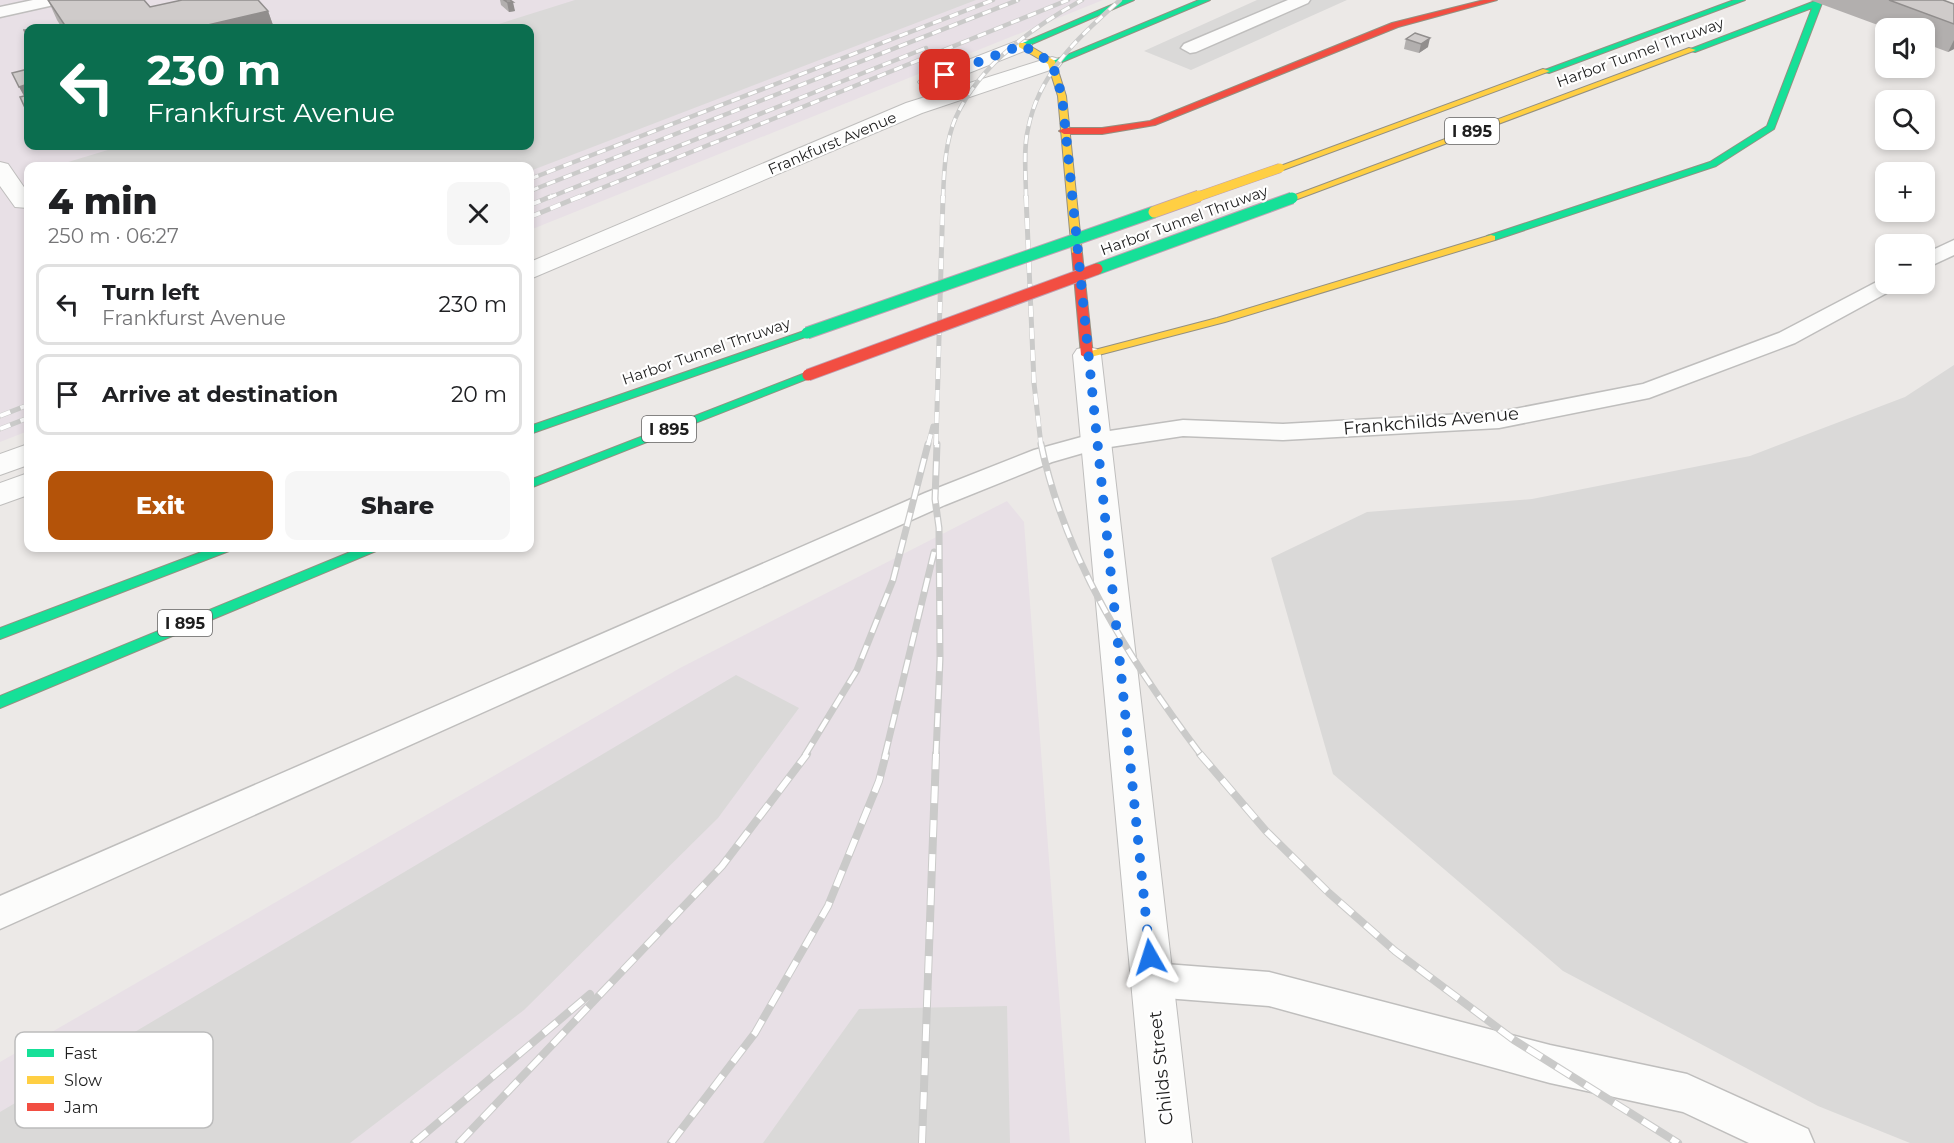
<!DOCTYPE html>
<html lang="en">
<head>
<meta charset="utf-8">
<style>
	:root { --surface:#fff; --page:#f6f6f6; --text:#202124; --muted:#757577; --line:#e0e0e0; --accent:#b45309 }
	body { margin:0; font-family:Montserrat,sans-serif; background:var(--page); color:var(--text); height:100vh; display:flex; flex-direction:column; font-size:22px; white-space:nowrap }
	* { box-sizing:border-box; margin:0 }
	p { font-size:20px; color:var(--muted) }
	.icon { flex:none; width:33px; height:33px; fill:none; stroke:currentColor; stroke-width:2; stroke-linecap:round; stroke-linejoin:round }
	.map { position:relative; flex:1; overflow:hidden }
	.drawer { position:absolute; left:24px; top:162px; width:510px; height:390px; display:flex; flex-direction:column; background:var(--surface); border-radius:12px; box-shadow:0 3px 9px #0003 }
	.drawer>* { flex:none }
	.top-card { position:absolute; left:24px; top:24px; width:510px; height:126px; border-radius:12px; box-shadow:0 3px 9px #0003; background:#0b6e4f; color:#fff; overflow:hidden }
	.controls { position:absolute; left:1875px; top:18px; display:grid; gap:12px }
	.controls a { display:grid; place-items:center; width:60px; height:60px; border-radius:12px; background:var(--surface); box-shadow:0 3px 9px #0003; font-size:30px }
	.pin { position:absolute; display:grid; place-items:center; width:51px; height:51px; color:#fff; margin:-26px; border-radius:12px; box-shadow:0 3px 9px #0006 }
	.me { position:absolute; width:66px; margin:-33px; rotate:354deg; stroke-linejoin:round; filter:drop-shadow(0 0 4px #0008) }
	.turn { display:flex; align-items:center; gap:21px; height:126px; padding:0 24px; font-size:27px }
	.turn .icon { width:78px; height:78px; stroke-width:2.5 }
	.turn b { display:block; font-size:42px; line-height:51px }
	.round { display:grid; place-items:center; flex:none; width:63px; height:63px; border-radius:12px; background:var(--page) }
	.head { display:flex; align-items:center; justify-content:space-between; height:102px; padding:0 24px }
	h1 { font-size:36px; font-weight:800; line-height:45px }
	.action { display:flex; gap:12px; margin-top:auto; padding:12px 24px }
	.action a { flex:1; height:69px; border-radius:12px; background:var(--accent); color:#fff; font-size:24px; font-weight:800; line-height:69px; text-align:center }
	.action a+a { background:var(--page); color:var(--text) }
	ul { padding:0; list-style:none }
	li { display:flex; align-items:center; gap:18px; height:81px; margin:0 12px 9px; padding:0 12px; border:3px solid var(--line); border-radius:12px }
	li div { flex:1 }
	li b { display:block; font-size:22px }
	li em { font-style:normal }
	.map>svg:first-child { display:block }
</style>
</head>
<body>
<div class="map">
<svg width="1954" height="1143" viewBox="0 0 1954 1143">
	<rect width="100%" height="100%" fill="#ece9e7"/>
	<path fill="#e8e0e6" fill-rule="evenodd" d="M0,0H1103L530,230V166H28V431L0,442ZM28,28H530V146H28Z
		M1007,501L1024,522L1070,1143H0V1062L680,668Z"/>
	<path fill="#dad9d8" d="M575,0H976L530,171V166H55L121,146H530V28H486Z
		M1257,0H1347L1191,70L1144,51Z
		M1954,365V1143H1910L1818,1106L1563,971L1333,774L1271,558L1367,512L1532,499L1750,456L1905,397Z
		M736,675L799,708L718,818L524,1010L350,1143H0V1112Z
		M1007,1006L1010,1143H763L859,1009Z"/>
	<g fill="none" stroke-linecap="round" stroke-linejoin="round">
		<g stroke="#bfbebd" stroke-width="3">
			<path id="lane" d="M33,0H65L63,3L0,17V7Z
				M1288,0H1310L1308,3L1196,52L1190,53L1181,48L1184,44Z
				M1954,240V255L1924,269V254Z
				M1886,277V284H1897L1894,289L1795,343L1649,398L1499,428L1283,440L1183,436L1097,449L1052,462L945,505L0,929V896L925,493L1034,450L1096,433L1183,420L1283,424L1499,412L1643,384L1779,333Z
				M1152,963L1269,972L1550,1045L1687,1074L1808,1129L1814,1143H1749L1683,1112L1550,1083L1269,1006L1152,997L1139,992L1133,980L1139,968Z"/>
		</g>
		<g stroke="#bfbebd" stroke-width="2">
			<path id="street" d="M1022,39L1029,41L1032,45L1029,49L936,86H922L918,82L922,78Z
				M1052,57L1059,59L1062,63L1059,67L922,113L530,279V262L906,103Z
				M0,162L8,164L28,193V208L15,207L0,186Z
				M1087,347L1097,349L1101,355L1192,1143H1146L1073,355L1077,349Z
				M28,444V465L0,475V454Z
				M28,473V495L0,505V483Z"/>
		</g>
		<g stroke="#949081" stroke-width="2">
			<path id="fast" d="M1123,0H1134L1025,47L1018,45Z
				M1199,0H1210L1055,65L1048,63Z
				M1734,0H1745L1549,73L1542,71Z
				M1815,1L1822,3L1774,129L1716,166L1495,240H1487V236L1710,162L1767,126L1812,8L1695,52L1688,50Z
				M807,330L811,331V335L530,434V426Z
				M808,372L812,373L814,375L812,377L530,488V480Z
				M212,548H231L229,551L0,639V628Z
				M360,548H378L376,551L0,708V696Z"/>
		</g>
		<g stroke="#949081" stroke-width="2">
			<path id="slow" d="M1019,43H1025L1055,61L1066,96L1082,253L1081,255H1073L1072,253L1058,96L1048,64L1019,47Z
				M1689,48L1696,50L1295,200L1287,198Z
				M1543,69L1550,71L1283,170L1275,168Z
				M1491,235L1495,236V240L1225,322L1087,358L1081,355L1083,353L1217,318Z"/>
		</g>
		<g stroke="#949081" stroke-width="2">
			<path id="jam" d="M1484,0H1497L1398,27L1155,125L1102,134H1064L1059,131L1064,128H1102L1150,121L1392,23Z
				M1077,250L1082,253L1093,355L1087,358L1081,355L1072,253Z"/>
		</g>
		<use href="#lane" fill="#fcfcfb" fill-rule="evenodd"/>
		<use href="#street" fill="#fcfcfb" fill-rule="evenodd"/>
		<use href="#fast" fill="#16e098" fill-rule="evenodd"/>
		<use href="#slow" fill="#ffcf43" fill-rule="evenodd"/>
		<use href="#jam" fill="#f24e42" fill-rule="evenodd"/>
		<g stroke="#cacac9" stroke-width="4.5">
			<path id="rail-far3" d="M530,179L993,0
				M530,191L1018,0
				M548,198L926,48
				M577,198L1068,0
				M943,198C944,171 945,142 956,117C980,64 1033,27 1082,0
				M1026,198C1026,176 1023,150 1028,129C1039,72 1079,37 1120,0"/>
		</g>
		<g stroke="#cacac9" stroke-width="5">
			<path id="rail-far2" d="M1026,196L1034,383L1041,445
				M530,205L552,196
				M530,217L581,196
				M0,416L28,405
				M0,429L28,418
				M928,445L933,426
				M936,445L943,196"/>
		</g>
		<g stroke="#cacac9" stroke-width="7">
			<path id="rail-far1" d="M1041,444C1065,560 1131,662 1201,755
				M805,755L857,670L893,580L928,444
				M885,755L934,552
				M936,755L940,659L939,528L935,499L937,444"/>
		</g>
		<g stroke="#cacac9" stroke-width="8">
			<path id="rail" d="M1200,754L1266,831L1329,893L1395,951L1514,1040L1678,1143
				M414,1143L590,994
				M459,1143L722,866L807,754
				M671,1143L755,1033L828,906L879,781L886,754
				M922,1143L936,754"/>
		</g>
		<use href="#rail-far3" stroke="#fff" stroke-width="3" stroke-dasharray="9" stroke-linecap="butt"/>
		<use href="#rail-far2" stroke="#fff" stroke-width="4" stroke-dasharray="11" stroke-linecap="butt"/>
		<use href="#rail-far1" stroke="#fff" stroke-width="4.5" stroke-dasharray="14" stroke-linecap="butt"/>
		<use href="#rail" stroke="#fff" stroke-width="6" stroke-dasharray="17" stroke-linecap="butt"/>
		<g stroke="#bea1b1" stroke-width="13" stroke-linecap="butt">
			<path id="fast-bridge" d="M1097,269L1292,198
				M807,333L1154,212"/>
		</g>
		<g stroke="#bea1b1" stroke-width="10" stroke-linecap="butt">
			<path id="slow-bridge-far1" d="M1194,198L1280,168"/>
		</g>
		<g stroke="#bea1b1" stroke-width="13" stroke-linecap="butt">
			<path id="slow-bridge" d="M1154,212L1199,196"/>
		</g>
		<g stroke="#bea1b1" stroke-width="13" stroke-linecap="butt">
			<path id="jam-bridge" d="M808,375L1097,269"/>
		</g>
		<use href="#fast-bridge" stroke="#16e098" stroke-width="11"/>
		<use href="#slow-bridge-far1" stroke="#ffcf43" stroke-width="9"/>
		<use href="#slow-bridge" stroke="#ffcf43" stroke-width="11"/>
		<use href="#jam-bridge" stroke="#f24e42" stroke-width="11"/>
	</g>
	<path fill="#b2afae" d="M48,0H144L150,7L268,11L274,28H59H62L57,20Z
		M500,0H510L515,11L509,12L501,5Z
		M1810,0H1943L1954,4V49L1948,52L1924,43V28H1886Z
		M1415,33L1428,47L1419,53L1404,49L1406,39Z"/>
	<path fill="#918e8d" d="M507,2H513L515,11L509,12Z
		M268,11L274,28H195Z
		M1430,38L1428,47L1419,53L1421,44Z
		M1954,40V49L1948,52Z
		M28,84V95L24,96L19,87Z"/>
	<path fill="#cfcbca" stroke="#918e8d" stroke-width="1.5" d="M48,0H144L150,7L182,0H258L268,11L195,28H59L66,27Z
		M504,0H510L513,2H507Z
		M1889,0H1943L1954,4V24Z
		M24,30H28V37H27Z
		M1415,33L1430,38L1421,44L1406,39Z
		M28,69V84L19,87L12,73Z
		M28,95V109L26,110L20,97Z"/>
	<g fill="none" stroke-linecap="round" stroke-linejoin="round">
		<path stroke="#1a73e8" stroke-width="10" stroke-dasharray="0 18" d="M945,75L1022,45L1052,63L1062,96L1150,957"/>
	</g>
	<g text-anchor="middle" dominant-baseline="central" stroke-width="4.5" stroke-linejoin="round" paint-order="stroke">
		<g font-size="15" fill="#1e1e1e" stroke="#fff">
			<text transform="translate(1640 52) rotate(-20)">Harbor Tunnel Thruway</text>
			<text transform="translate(832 143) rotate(-23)">Frankfurst Avenue</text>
			<text transform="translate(1184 220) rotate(-20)">Harbor Tunnel Thruway</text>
			<text transform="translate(706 351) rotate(-19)">Harbor Tunnel Thruway</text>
		</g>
		<g fill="#fff" stroke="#626262" stroke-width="1.5">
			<rect x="1445" y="118" width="54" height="26" rx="4.5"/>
			<rect x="642" y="416" width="54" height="26" rx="4.5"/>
			<rect x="158" y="610" width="54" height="26" rx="4.5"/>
		</g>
		<g font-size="16" font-weight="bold" fill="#1e1e1e">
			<text x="1472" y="131">I 895</text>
			<text x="669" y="429">I 895</text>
			<text x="185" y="623">I 895</text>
		</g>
		<g font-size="18" fill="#1e1e1e" stroke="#fff">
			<text transform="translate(1431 421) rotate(-5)">Frankchilds Avenue</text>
			<text transform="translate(1161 1068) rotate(-96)">Childs Street</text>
		</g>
	</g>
	<rect x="15" y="1032" width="198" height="96" rx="9" fill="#fff" stroke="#bcbcbc" stroke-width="1.5"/>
	<rect x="27" y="1049" width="27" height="8" fill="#16e098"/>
	<rect x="27" y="1076" width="27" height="8" fill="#ffcf43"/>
	<rect x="27" y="1103" width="27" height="8" fill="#f24e42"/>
	<g font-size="16" fill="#1e1e1e">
		<text x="64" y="1059">Fast</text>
		<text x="64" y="1086">Slow</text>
		<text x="64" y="1113">Jam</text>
	</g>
</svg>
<div class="controls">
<a><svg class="icon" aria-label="sound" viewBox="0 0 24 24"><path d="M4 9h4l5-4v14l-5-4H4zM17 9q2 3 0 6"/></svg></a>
<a><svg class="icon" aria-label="search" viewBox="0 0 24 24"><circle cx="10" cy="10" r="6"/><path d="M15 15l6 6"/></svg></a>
<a>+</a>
<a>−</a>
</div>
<div class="pin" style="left:945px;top:75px;background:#d93025"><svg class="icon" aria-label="arrive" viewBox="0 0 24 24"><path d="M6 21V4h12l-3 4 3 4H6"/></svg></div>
<svg class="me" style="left:1150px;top:957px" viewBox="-20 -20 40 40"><path d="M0-17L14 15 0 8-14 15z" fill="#1a73e8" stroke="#fff" stroke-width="4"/></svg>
<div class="top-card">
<div class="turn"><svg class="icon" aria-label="left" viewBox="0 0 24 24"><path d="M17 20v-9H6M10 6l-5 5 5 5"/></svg><div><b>230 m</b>Frankfurst Avenue</div></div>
</div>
<section class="drawer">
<div class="head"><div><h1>4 min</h1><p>250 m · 06:27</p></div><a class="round"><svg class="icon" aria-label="close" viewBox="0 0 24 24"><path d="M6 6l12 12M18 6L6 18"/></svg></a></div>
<ul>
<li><svg class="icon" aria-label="left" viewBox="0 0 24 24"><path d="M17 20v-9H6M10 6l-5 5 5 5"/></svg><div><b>Turn left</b><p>Frankfurst Avenue</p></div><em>230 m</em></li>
<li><svg class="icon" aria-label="arrive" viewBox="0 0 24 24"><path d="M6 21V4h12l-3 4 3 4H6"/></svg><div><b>Arrive at destination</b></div><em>20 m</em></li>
</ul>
<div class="action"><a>Exit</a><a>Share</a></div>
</section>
</div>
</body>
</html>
